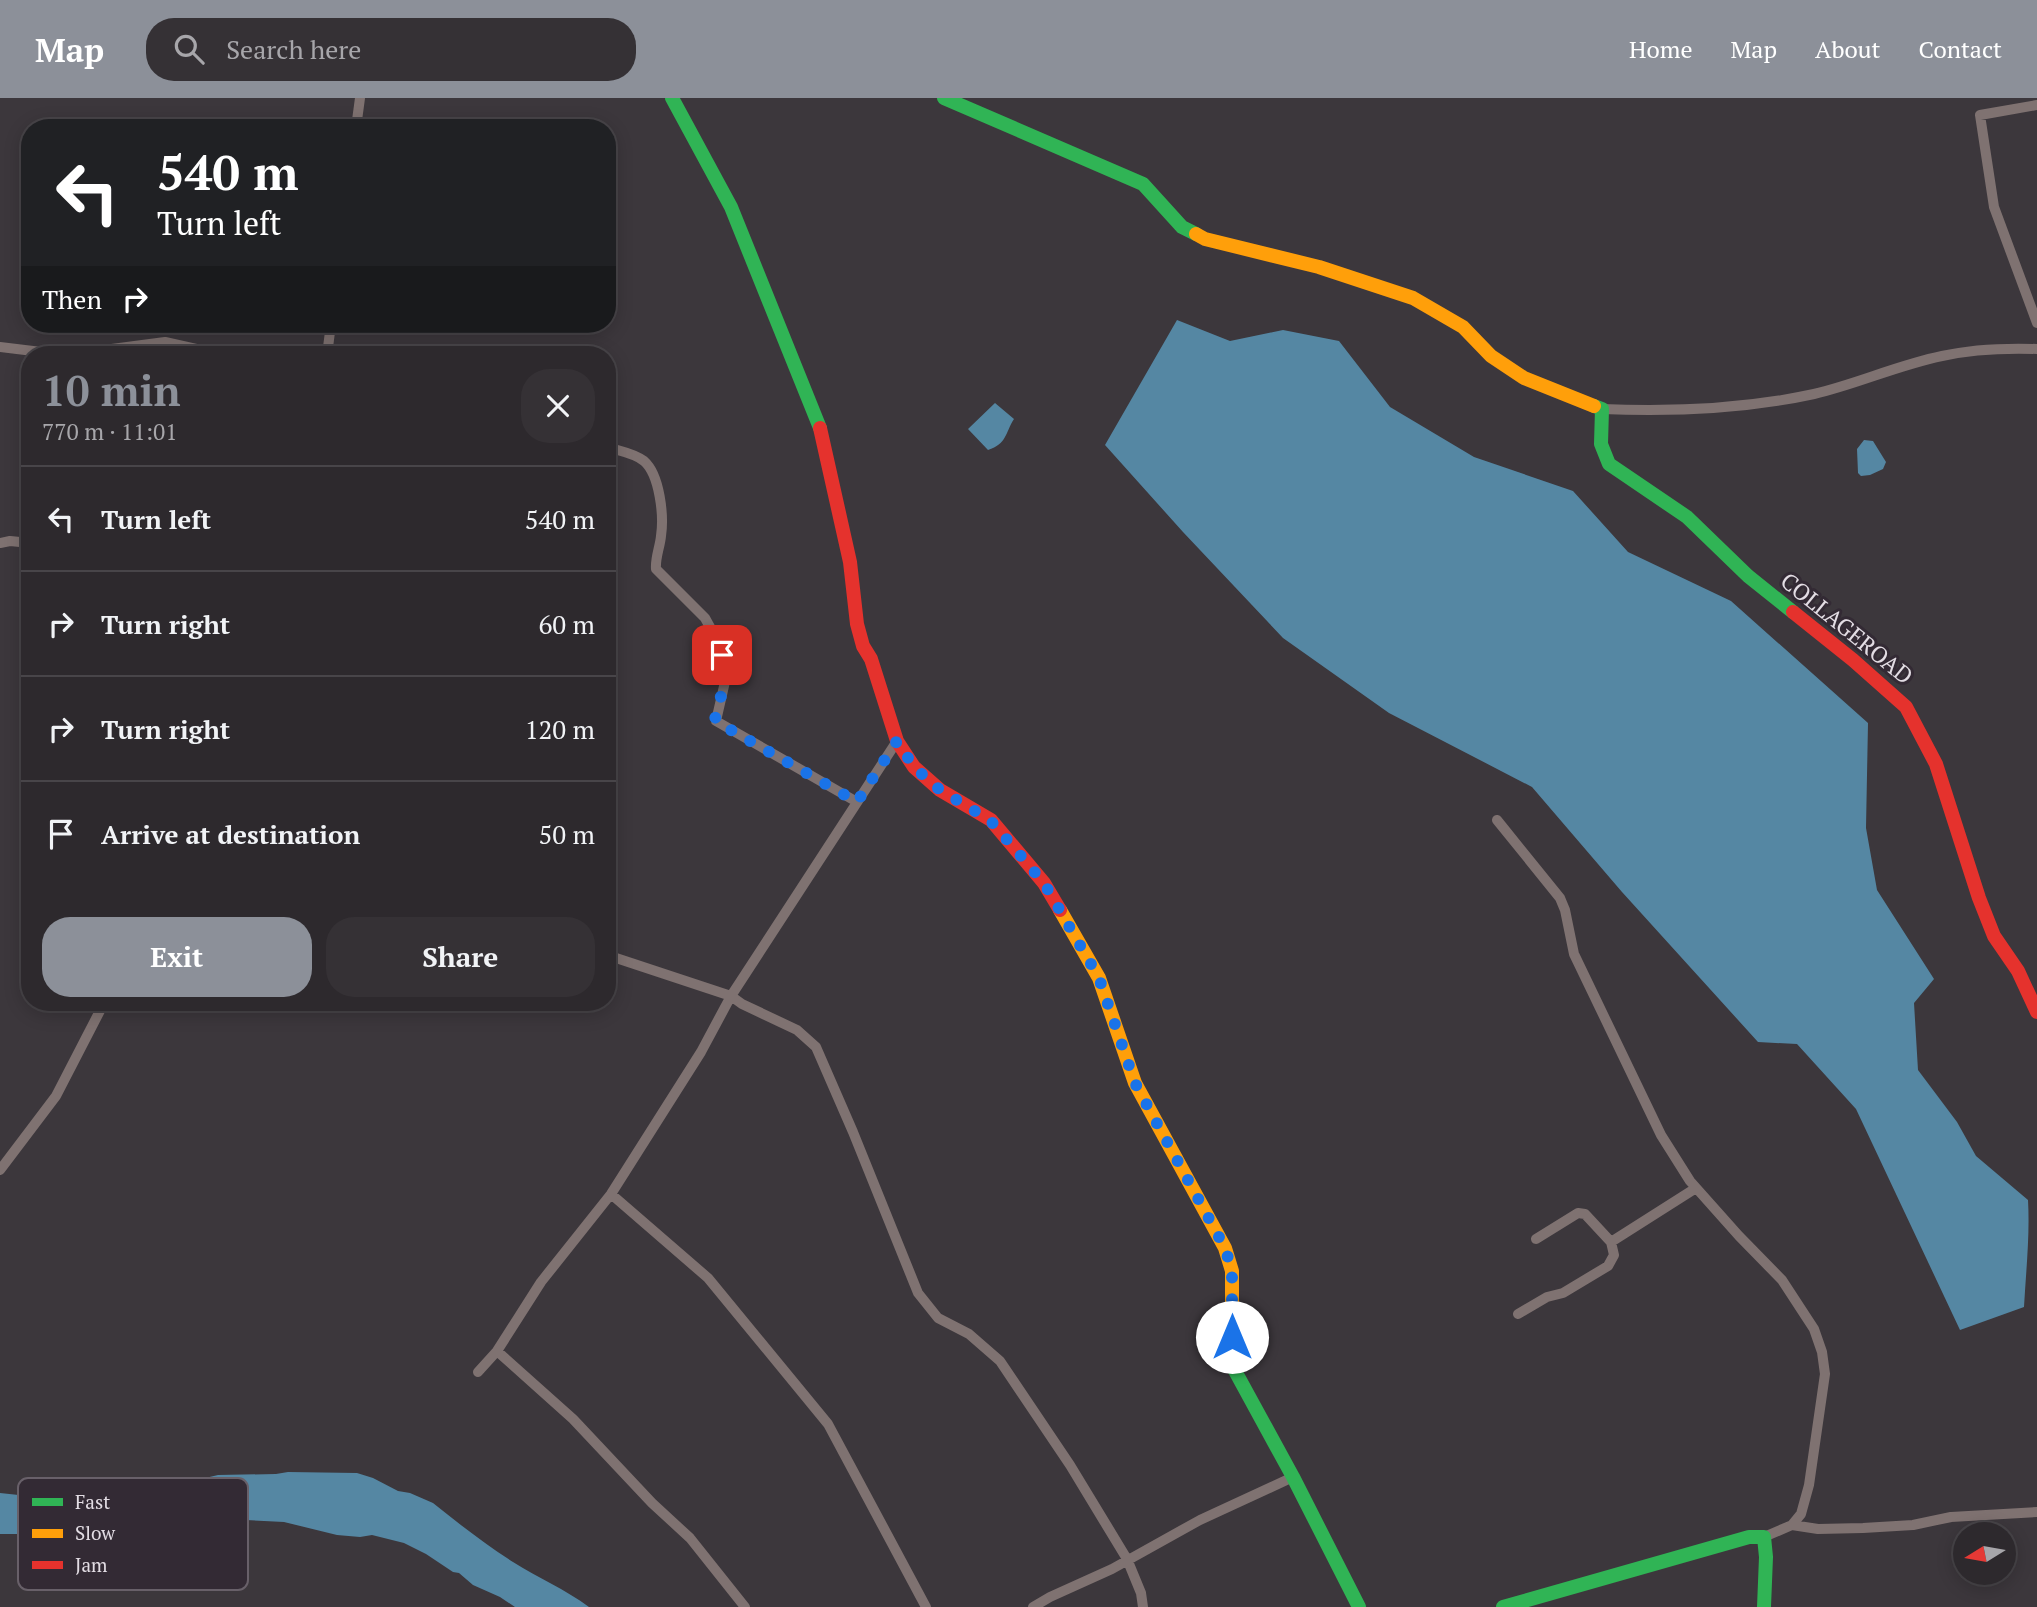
<!DOCTYPE html>
<html lang="en">
<head>
<meta charset="utf-8">
<style>
	:root { --surface:#2d292d; --page:#353135; --text:#f1f3f6; --muted:#a7a6aa; --line:#484549; --accent:#8c9099 }
	body { margin:0; font-family:"PT Serif",serif; background:var(--page); color:var(--text); height:100vh; display:flex; flex-direction:column; font-size:26px; white-space:nowrap }
	* { box-sizing:border-box; margin:0 }
	p { font-size:23px; color:var(--muted) }
	.icon { flex:none; width:38px; height:38px; fill:none; stroke:currentColor; stroke-width:2; stroke-linecap:round; stroke-linejoin:round }
	.map { position:relative; flex:1; overflow:hidden }
	.drawer { position:absolute; left:21px; top:248px; width:595px; height:665px; display:flex; flex-direction:column; background:var(--surface); border-radius:28px; box-shadow:0 4px 18px #0003,0 0 0 2px var(--line) }
	.drawer>* { flex:none }
	.hud { position:absolute; left:21px; top:21px; width:595px; height:214px; border-radius:28px; box-shadow:0 4px 18px #0003,0 0 0 2px var(--line); background:#202124; color:#fff; overflow:hidden }
	.needle { width:46px; rotate:259deg }
	.buttons { position:absolute; left:1953px; top:1424px; display:grid; gap:14px }
	.buttons a { display:grid; place-items:center; width:63px; height:63px; border-radius:50%; background:var(--surface); box-shadow:0 4px 18px #0003,0 0 0 2px var(--line); font-size:35px }
	.pin { position:absolute; display:grid; place-items:center; width:60px; height:60px; color:#fff; margin:-30px; border-radius:14px; box-shadow:0 4px 10px #0006 }
	.me { position:absolute; width:77px; margin:-38px; rotate:0deg; stroke-linejoin:round; filter:drop-shadow(0 0 5px #0008) }
	.turn { display:flex; align-items:center; gap:24px; height:147px; padding:0 21px; font-size:32px }
	.turn .icon { width:91px; height:91px; stroke-width:2.5 }
	.turn b { display:block; font-size:49px; line-height:60px }
	.then { display:flex; align-items:center; height:66px; padding:0 21px; background:#0003; gap:14px; font-size:26px }
	.round { display:grid; place-items:center; flex:none; width:74px; height:74px; border-radius:28px; background:var(--page) }
	.head { display:flex; align-items:center; justify-content:space-between; height:119px; padding:0 21px }
	h1 { font-size:42px; font-weight:600; line-height:52px; color:var(--accent) }
	.button { display:flex; gap:14px; margin-top:auto; padding:14px 21px }
	.button a { flex:1; height:80px; border-radius:28px; background:var(--accent); color:#fff; font-size:28px; font-weight:600; line-height:80px; text-align:center }
	.button a+a { background:var(--page); color:var(--text) }
	ul { padding:0; list-style:none }
	li { display:flex; align-items:center; gap:21px; height:105px; padding:0 21px; border-top:2px solid var(--line) }
	li div { flex:1 }
	li b { display:block; font-size:26px }
	li em { font-style:normal }
	header { display:flex; align-items:center; gap:42px; box-sizing:border-box; height:98px; padding:0 35px; background:var(--accent); color:#fff }
	header strong { font-size:33px }
	nav { display:flex; gap:38px; margin-inline-start:auto; font-size:24px }
	.search { width:490px; height:63px; background:var(--page); display:flex; align-items:center; gap:18px; box-sizing:border-box; padding:0 24px; border-radius:28px; color:var(--muted); font-size:26px }
	.map>svg:first-child { display:block }
</style>
</head>
<body>
<header>
<strong>Map</strong>
<div class="search"><svg class="icon" aria-label="search" viewBox="0 0 24 24"><circle cx="10" cy="10" r="6"/><path d="M15 15l6 6"/></svg>Search here</div>
<nav><a>Home</a><a>Map</a><a>About</a><a>Contact</a></nav>
</header>
<div class="map">
<svg width="2037" height="1509" viewBox="0 0 2037 1509">
	<rect width="100%" height="100%" fill="#3c373c"/>
	<path fill="#5587a3" d="M1177,222L1230,243L1283,232L1339,243L1390,309L1474,359L1573,393L1628,454L1731,503L1868,625L1866,730L1877,792L1934,881L1914,905L1918,972L1957,1024L1976,1058L2028,1102C2030,1137 2026,1173 2024,1209L1960,1232L1856,1011L1797,946L1758,944L1622,794L1532,689L1389,615L1283,540L1183,434L1105,347Z
		M995,305L1014,321C1005,335 1007,346 988,352L968,331Z
		M1864,342L1873,343L1886,364L1883,371L1870,377L1861,378L1858,375L1857,351Z
		M288,1374L357,1375L373,1380L398,1393L410,1395L433,1405C459,1426 485,1446 513,1464C538,1480 565,1491 589,1509H515L500,1499L473,1487L459,1475L453,1474L426,1456L404,1445L372,1437L360,1439L337,1437L284,1424L246,1422L212,1427L131,1432L101,1431L59,1436H0V1395L28,1398H85L163,1390L218,1377L276,1376Z"/>
	<g fill="none" stroke-linecap="round" stroke-linejoin="round">
		<path stroke="#7f7271" stroke-width="10" d="M2037,7L1980,17L1994,109L2037,225
			M356,30L360,0
			M0,249L66,257L165,244L223,257
			M327,257L331,226
			M1602,311C1672,314 1745,311 1814,296C1857,286 1898,267 1942,258C1973,251 2005,250 2037,251
			M607,349C619,353 634,355 644,363C660,377 664,418 661,438C660,449 655,460 656,471L705,520L716,540L727,575L716,623L857,704
			M0,445L10,443L30,445
			M1497,722L1560,800L1565,812L1574,856L1661,1037L1690,1083L1739,1138L1782,1182L1814,1231L1822,1254L1825,1276L1809,1387L1801,1416L1792,1427L1764,1439
			M607,857L731,898L897,643
			M0,1072L56,998L104,905
			M611,1096L708,1180L828,1326L926,1509
			M1536,1141L1578,1115L1585,1116L1611,1144L1696,1090
			M1518,1216L1547,1199L1563,1195L1608,1168L1614,1157L1611,1144
			M497,1253L573,1321L652,1405L690,1440L745,1509
			M478,1274L497,1253L541,1184L611,1096L701,954L731,898L742,906L797,932L816,949L853,1034L918,1195L938,1220L969,1236L1000,1263L1070,1367L1127,1461L1141,1495L1143,1509
			M1792,1427L1818,1431L1863,1430L1913,1427L1951,1419L2037,1414
			M1033,1509L1050,1499L1112,1471L1200,1422L1293,1379"/>
		<path stroke="#30b455" stroke-width="14" d="M672,0L731,109L820,330
			M944,0L1143,86L1182,129L1196,136
			M1594,308L1602,311L1601,346L1609,366L1687,419L1748,478L1793,514
			M1232,1245L1234,1271L1293,1379L1359,1509
			M1503,1509L1749,1439H1764L1766,1459L1764,1509"/>
		<path stroke="#ff9f0a" stroke-width="14" d="M1196,136L1205,141L1319,169L1413,200L1463,229L1491,258L1524,280L1594,308
			M1060,812L1099,880L1135,985L1225,1150L1232,1173V1245"/>
		<path stroke="#e5322d" stroke-width="14" d="M820,330L850,464L857,526L863,548L871,561L897,643L914,669L940,692L991,722L1044,785L1060,812
			M1793,514L1853,562L1906,609L1936,666L1979,800L1994,838L2018,873L2037,914"/>
	</g>
	<g fill="none" stroke-linecap="round" stroke-linejoin="round">
		<path stroke="#1a73e8" stroke-width="12" stroke-dasharray="0 21.6" d="M722,557L727,575L715,621L717,624L857,704L897,643L914,669L940,692L990,722L1044,785L1099,880L1135,985L1225,1150L1232,1173V1239"/>
	</g>
	<g text-anchor="middle" dominant-baseline="central" stroke-width="6" stroke-linejoin="round" paint-order="stroke">
		<g font-size="23" fill="#e3dde4" stroke="#332a34">
			<text transform="translate(1847 530) rotate(39)">COLLAGEROAD</text>
		</g>
	</g>
	<rect x="18" y="1380" width="230" height="112" rx="10" fill="#332a34" stroke="#686069" stroke-width="2"/>
	<rect x="32" y="1400" width="31" height="8" fill="#30b455"/>
	<rect x="32" y="1431" width="31" height="9" fill="#ff9f0a"/>
	<rect x="32" y="1463" width="31" height="8" fill="#e5322d"/>
	<g font-size="19" fill="#e3dde4">
		<text x="75" y="1411">Fast</text>
		<text x="75" y="1442">Slow</text>
		<text x="75" y="1474">Jam</text>
	</g>
</svg>
<div class="buttons">
<a><svg class="needle" viewBox="-14 -14 28 28"><path d="M0-13l5 13h-10z" fill="#e53935"/><path d="M0 13l5-13h-10z" fill="#a7a6aa"/></svg></a>
</div>
<div class="pin" style="left:722px;top:557px;background:#d93025"><svg class="icon" aria-label="arrive" viewBox="0 0 24 24"><path d="M6 21V4h12l-3 4 3 4H6"/></svg></div>
<svg class="me" style="left:1232px;top:1239px" viewBox="-20 -20 40 40"><circle r="19" fill="#fff"/><path d="M0-13L10 11 0 6-10 11z" fill="#1a73e8"/></svg>
<div class="hud">
<div class="turn"><svg class="icon" aria-label="left" viewBox="0 0 24 24"><path d="M17 20v-9H6M10 6l-5 5 5 5"/></svg><div><b>540 m</b>Turn left</div></div>
<div class="then">Then<svg class="icon" aria-label="right" viewBox="0 0 24 24"><path d="M7 20v-9h11M14 6l5 5-5 5"/></svg></div>
</div>
<section class="drawer">
<div class="head"><div><h1>10 min</h1><p>770 m · 11:01</p></div><a class="round"><svg class="icon" aria-label="close" viewBox="0 0 24 24"><path d="M6 6l12 12M18 6L6 18"/></svg></a></div>
<ul>
<li><svg class="icon" aria-label="left" viewBox="0 0 24 24"><path d="M17 20v-9H6M10 6l-5 5 5 5"/></svg><div><b>Turn left</b></div><em>540 m</em></li>
<li><svg class="icon" aria-label="right" viewBox="0 0 24 24"><path d="M7 20v-9h11M14 6l5 5-5 5"/></svg><div><b>Turn right</b></div><em>60 m</em></li>
<li><svg class="icon" aria-label="right" viewBox="0 0 24 24"><path d="M7 20v-9h11M14 6l5 5-5 5"/></svg><div><b>Turn right</b></div><em>120 m</em></li>
<li><svg class="icon" aria-label="arrive" viewBox="0 0 24 24"><path d="M6 21V4h12l-3 4 3 4H6"/></svg><div><b>Arrive at destination</b></div><em>50 m</em></li>
</ul>
<div class="button"><a>Exit</a><a>Share</a></div>
</section>
</div>
</body>
</html>
